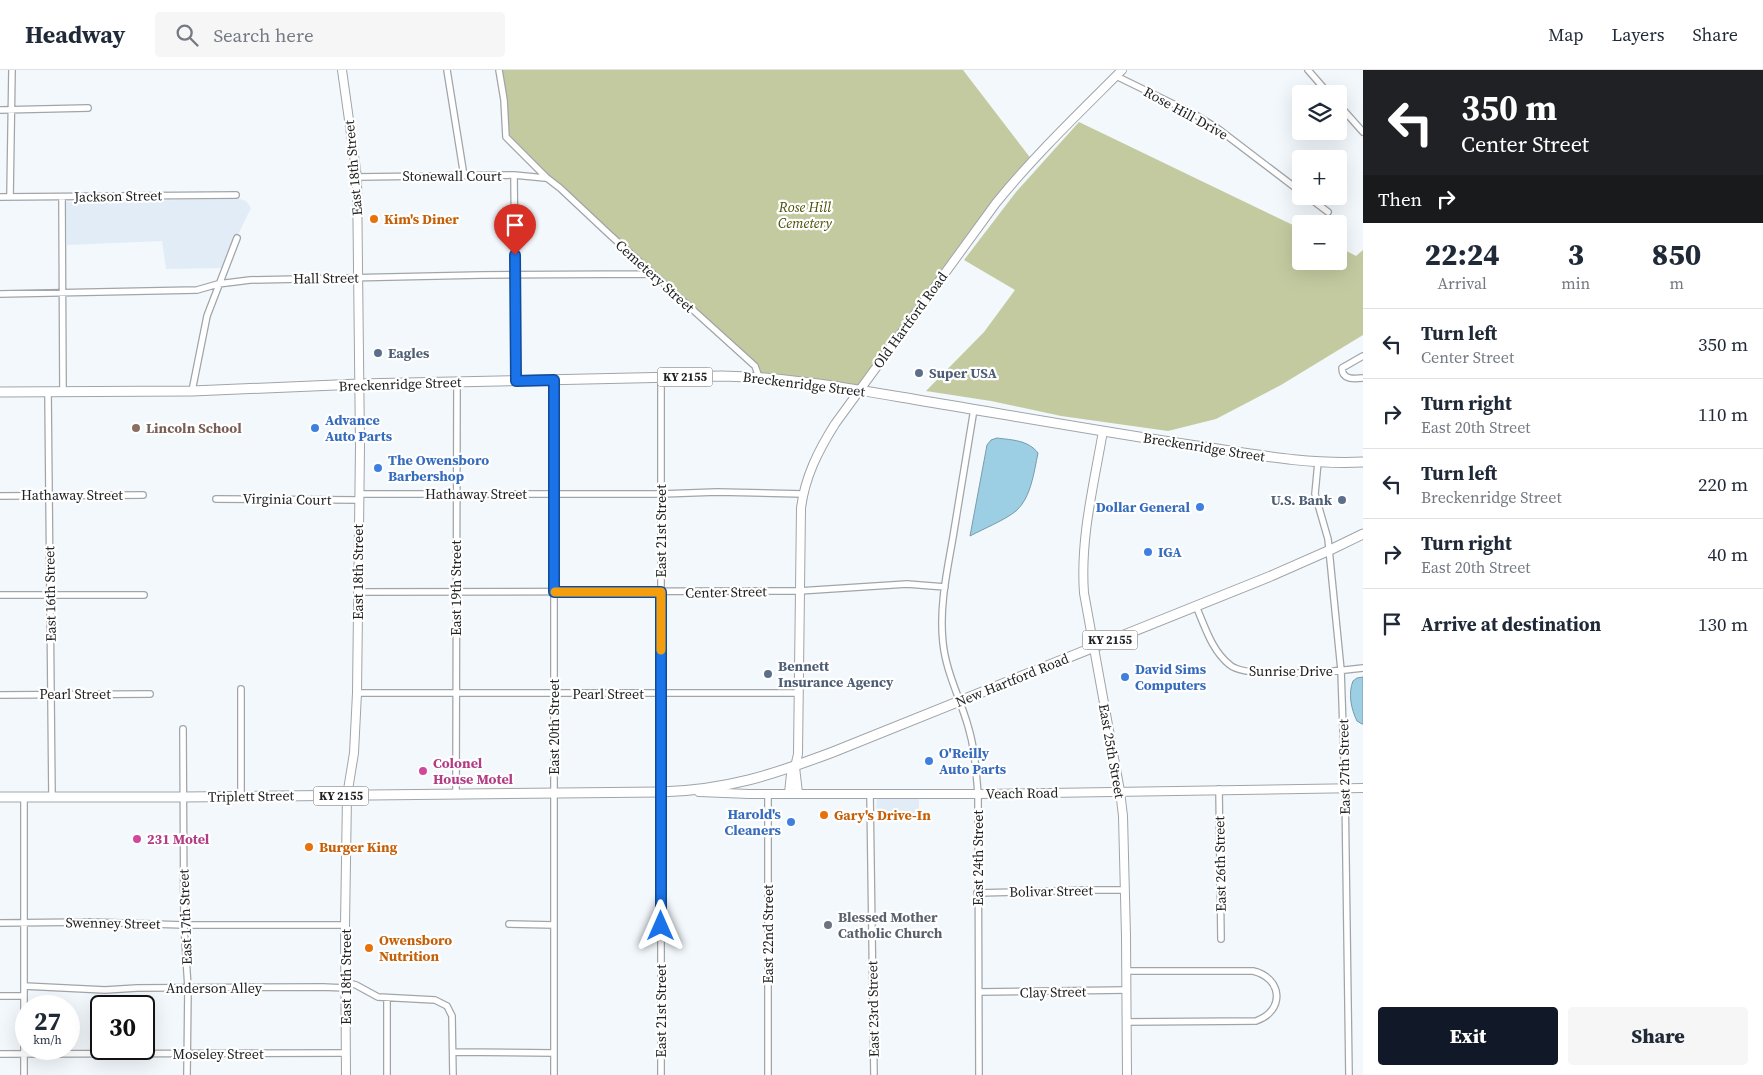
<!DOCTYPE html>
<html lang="en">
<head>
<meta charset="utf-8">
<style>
	:root { --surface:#fff; --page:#f6f6f7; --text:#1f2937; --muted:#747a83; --line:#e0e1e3; --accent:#111827 }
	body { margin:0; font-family:"Source Serif 4",serif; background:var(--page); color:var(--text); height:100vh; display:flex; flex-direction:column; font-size:19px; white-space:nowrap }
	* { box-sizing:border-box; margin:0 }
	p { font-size:16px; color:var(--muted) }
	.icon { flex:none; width:28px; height:28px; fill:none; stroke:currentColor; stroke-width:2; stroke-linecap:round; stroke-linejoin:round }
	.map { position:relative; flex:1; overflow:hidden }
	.drawer { display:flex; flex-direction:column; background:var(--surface); width:400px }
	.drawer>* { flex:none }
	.top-card { background:#202124; color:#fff; overflow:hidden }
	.controls { position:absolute; left:1292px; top:15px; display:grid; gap:10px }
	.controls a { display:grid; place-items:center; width:55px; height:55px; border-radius:5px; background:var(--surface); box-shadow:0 5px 20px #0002; font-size:25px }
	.speed { position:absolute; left:15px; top:925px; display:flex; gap:10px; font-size:25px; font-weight:700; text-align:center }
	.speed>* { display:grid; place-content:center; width:65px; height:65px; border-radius:50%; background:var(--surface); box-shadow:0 5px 20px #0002; line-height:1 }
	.speed small { font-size:12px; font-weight:400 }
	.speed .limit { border:2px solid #111; border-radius:8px; background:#fff; color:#111 }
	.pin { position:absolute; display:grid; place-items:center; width:42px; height:42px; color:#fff; margin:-51px -21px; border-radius:50% 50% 50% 0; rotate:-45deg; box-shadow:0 0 5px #0007 }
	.pin .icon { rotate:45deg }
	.me { position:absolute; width:55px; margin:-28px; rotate:0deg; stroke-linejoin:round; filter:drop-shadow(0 0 4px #0008) }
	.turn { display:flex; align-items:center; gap:18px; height:105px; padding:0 15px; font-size:22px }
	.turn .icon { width:65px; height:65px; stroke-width:2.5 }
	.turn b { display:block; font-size:35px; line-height:42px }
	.then { display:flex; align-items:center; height:48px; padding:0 15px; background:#0003; gap:10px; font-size:19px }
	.eta { display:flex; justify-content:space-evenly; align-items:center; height:85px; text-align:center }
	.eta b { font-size:30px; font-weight:800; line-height:35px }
	.cta { display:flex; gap:10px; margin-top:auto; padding:10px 15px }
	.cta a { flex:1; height:58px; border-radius:5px; background:var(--accent); color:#fff; font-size:20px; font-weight:800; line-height:58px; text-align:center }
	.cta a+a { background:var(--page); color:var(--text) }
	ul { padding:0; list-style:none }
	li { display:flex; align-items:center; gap:15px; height:70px; padding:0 15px; border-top:1px solid var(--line) }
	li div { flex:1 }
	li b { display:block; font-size:19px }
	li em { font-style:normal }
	header { display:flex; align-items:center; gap:30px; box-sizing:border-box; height:70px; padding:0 25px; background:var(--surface); border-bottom:1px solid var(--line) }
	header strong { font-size:24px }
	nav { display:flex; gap:28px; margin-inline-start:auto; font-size:18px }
	.search { width:350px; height:45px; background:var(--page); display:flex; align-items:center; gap:12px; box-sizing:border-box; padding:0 18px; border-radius:5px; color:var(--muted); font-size:19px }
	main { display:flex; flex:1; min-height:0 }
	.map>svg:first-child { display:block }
</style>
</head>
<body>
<header>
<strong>Headway</strong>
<div class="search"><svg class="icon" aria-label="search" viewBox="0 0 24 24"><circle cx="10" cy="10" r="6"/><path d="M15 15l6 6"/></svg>Search here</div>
<nav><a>Map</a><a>Layers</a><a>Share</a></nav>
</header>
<main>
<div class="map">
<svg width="1363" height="1005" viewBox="0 0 1363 1005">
	<rect width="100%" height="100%" fill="#f3f8fc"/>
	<path fill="#e1ecf7" d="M240,129L246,131L251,138L222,198L166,199L162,171L67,175L66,132Z
		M877,729H919V743L876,744Z"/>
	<path fill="#c4caa0" d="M499,0H963L1032,90L859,320L759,307L755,296L506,67Z
		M1079,52L1301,159V191H1339V177L1356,186L1363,180V265L1281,315L1216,349L1168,361L1061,346L991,331L926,321L984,262L1015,220L964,190L1016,122Z"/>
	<path fill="#9dcfe4" stroke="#789baa" d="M997,368C1012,370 1028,370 1038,383C1034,402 1031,428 1016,441C1005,450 983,459 970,466L987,375L991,370Z
		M1363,607V654H1362L1357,651C1351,639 1348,623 1353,611L1357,608Z"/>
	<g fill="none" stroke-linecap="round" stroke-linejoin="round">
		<g stroke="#a0a5a9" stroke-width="8">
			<path id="street" d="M447,0L464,106
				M499,0L504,30L506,67L547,108L560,118L609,164L755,296L759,307
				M1308,0L1329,24
				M1116,6L1194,44L1217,58L1301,122
				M1339,35L1363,62
				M0,40L88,38
				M514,105L516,311
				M357,107L514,105L545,108
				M1307,126L1328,142
				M0,127L236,125
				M10,127L12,0
				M62,127L63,322
				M0,224L197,220L218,214L250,210L481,205L653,204
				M1363,286L1342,298C1342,310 1354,309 1363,308
				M661,307V1005
				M554,310V1005
				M192,321L207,246L237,168
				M48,322L52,727
				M974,339C967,382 960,424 953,467C947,502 939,537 943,573C946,602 960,628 968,656C975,679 976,701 978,724L979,1005
				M1318,392L1315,424L1328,469L1341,600L1345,718L1349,1005
				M359,424H661L717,422L803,424
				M0,426L143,425
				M216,429L359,430
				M358,522L799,521L907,514L945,517
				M0,525H144
				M1196,536C1205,557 1212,581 1230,595C1248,610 1338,601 1363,598
				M357,623H799
				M0,625L150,624
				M183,659L184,855L188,918L187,1005
				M1219,719L1221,869
				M768,724V1005
				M870,724L874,1005
				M456,725L457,312
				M24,727V1005
				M241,727V619
				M977,823L1089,820H1124
				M0,853L90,852L184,855H345
				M509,854L554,855
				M1126,901H1253C1283,908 1285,941 1256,951L1126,952
				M345,912L356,915L378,927L435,930L447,936L452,946L453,1005
				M24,916L105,920L137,918L323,917L345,918
				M980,922L1126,920
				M0,926H24
				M387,928V1005
				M453,982L554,983
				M0,984L346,983"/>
		</g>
		<g stroke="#a0a5a9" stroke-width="10">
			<path id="secondary" d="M342,0L357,107L360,376L357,623L354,683L347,726L345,855L346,1005
				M1103,361C1094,414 1080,468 1084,523L1120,721L1123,746L1126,866L1127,1005
				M795,697L798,723
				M699,722L749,724H978L1363,718
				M789,723L791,704L795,697L798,684L801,438C805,407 818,381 835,354L996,133C1035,85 1079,43 1122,0"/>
		</g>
		<g stroke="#a0a5a9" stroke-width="11">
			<path id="primary" d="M0,322L192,321L359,314L722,306C788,307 853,319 918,330C1008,345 1099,361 1190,375C1247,383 1305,395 1363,392
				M0,727H183L661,722C727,720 772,705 833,682L1271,506L1330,480L1363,464"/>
		</g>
		<use href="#street" stroke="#fff" stroke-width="5.5"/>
		<use href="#secondary" stroke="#fff" stroke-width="8"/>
		<use href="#primary" stroke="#fff" stroke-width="9"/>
	</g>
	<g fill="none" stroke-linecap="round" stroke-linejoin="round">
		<g stroke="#114b97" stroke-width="12">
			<path id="route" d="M515,185L516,311L554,310V522H661V856"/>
		</g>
		<use href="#route" stroke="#1a73e8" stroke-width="9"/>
		<path stroke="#f59e0b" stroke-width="9" d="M555,522H661V580"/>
	</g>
	<g fill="#e8710a" stroke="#fff" stroke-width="2">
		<circle cx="374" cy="149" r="5"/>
		<circle cx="824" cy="745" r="5"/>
		<circle cx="309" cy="777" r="5"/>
		<circle cx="369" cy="878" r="5"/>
	</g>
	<g fill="#5c6f8a" stroke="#fff" stroke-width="2">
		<circle cx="378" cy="283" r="5"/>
		<circle cx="919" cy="303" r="5"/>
		<circle cx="1342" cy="430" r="5"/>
		<circle cx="768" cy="604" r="5"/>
	</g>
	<circle fill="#8d6e63" stroke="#fff" stroke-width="2" cx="136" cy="358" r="5"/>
	<g fill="#3f7fe0" stroke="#fff" stroke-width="2">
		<circle cx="315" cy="358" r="5"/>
		<circle cx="378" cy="398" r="5"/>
		<circle cx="1200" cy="437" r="5"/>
		<circle cx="1148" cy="482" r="5"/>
		<circle cx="1125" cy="607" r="5"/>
		<circle cx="929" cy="691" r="5"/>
		<circle cx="791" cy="752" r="5"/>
	</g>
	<g fill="#d1479c" stroke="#fff" stroke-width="2">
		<circle cx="423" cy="701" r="5"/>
		<circle cx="137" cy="769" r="5"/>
	</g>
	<circle fill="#6b7280" stroke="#fff" stroke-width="2" cx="828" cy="855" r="5"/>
	<g text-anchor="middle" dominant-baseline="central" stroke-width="4.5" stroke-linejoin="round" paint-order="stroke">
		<g fill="#fff" stroke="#636465" stroke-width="1">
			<rect x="657.5" y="297.5" width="55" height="19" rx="4"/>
			<rect x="1082.5" y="560.5" width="55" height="19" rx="4"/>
			<rect x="313.5" y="716.5" width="55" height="19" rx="4"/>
		</g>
		<g font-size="12" font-weight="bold" fill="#202223">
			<text x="685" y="307">KY 2155</text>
			<text x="1110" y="570">KY 2155</text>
			<text x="341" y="726">KY 2155</text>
		</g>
		<g font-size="14" fill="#202223" stroke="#fff">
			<text transform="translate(1186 43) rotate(29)">Rose Hill Drive</text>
			<text transform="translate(353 98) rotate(-95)">East 18th Street</text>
			<text x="452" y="106">Stonewall Court</text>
			<text transform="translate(118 126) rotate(-1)">Jackson Street</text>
			<text transform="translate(655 206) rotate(42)">Cemetery Street</text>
			<text transform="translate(326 208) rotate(-1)">Hall Street</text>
			<text transform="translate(910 250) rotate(-54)">Old Hartford Road</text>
			<text transform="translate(400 314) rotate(-2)">Breckenridge Street</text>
			<text transform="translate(804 314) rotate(7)">Breckenridge Street</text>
			<text transform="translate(1204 377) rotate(9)">Breckenridge Street</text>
			<text x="476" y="424">Hathaway Street</text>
			<text x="72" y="425">Hathaway Street</text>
			<text transform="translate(287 429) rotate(1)">Virginia Court</text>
			<text transform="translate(661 461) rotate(-90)">East 21st Street</text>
			<text transform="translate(358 502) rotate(-90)">East 18th Street</text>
			<text transform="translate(456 518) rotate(-90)">East 19th Street</text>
			<text transform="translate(726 522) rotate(-1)">Center Street</text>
			<text transform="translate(50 524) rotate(-91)">East 16th Street</text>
			<text x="1291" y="601">Sunrise Drive</text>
			<text transform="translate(1012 610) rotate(-22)">New Hartford Road</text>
			<text x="75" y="624">Pearl Street</text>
			<text x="608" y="624">Pearl Street</text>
			<text transform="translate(554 657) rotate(-90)">East 20th Street</text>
			<text transform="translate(1112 681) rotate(80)">East 25th Street</text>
			<text transform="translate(1344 697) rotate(-91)">East 27th Street</text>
			<text transform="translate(1022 723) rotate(-1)">Veach Road</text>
			<text transform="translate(251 726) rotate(-1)">Triplett Street</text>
			<text transform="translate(978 788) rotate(-90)">East 24th Street</text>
			<text transform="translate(1220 794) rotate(-91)">East 26th Street</text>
			<text transform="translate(1051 821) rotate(-1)">Bolivar Street</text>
			<text transform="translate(185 847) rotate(-92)">East 17th Street</text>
			<text transform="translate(113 853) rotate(1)">Swenney Street</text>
			<text transform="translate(768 864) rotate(-90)">East 22nd Street</text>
			<text transform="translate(346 907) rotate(-90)">East 18th Street</text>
			<text x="214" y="918">Anderson Alley</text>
			<text transform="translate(1053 922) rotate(-1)">Clay Street</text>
			<text transform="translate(873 939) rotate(-91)">East 23rd Street</text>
			<text transform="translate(661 941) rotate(-90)">East 21st Street</text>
			<text x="218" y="984">Moseley Street</text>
		</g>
		<g font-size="14" font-style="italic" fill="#494e02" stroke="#fff">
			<text x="805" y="137">Rose Hill<tspan x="805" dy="16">Cemetery</tspan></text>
		</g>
		<g font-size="14" font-weight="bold" fill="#c56008" stroke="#fff" text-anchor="start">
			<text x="384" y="149">Kim's Diner</text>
			<text x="834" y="745">Gary's Drive-In</text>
			<text x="319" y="777">Burger King</text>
			<text x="379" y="870">Owensboro<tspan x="379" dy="16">Nutrition</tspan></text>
		</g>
		<g font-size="14" font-weight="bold" fill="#4e5e75" stroke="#fff" text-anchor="start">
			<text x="388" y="283">Eagles</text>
			<text x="929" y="303">Super USA</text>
			<text x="1332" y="430" text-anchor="end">U.S. Bank</text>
			<text x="778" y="596">Bennett<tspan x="778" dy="16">Insurance Agency</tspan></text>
		</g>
		<g font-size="14" font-weight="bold" fill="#366cbe" stroke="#fff" text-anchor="start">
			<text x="325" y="350">Advance<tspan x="325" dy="16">Auto Parts</tspan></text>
			<text x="388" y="390">The Owensboro<tspan x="388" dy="16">Barbershop</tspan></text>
			<text x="1190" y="437" text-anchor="end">Dollar General</text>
			<text x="1158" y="482">IGA</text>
			<text x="1135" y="599">David Sims<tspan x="1135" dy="16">Computers</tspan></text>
			<text x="939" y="683">O'Reilly<tspan x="939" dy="16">Auto Parts</tspan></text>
			<text x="781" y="744" text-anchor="end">Harold's<tspan x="781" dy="16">Cleaners</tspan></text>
		</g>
		<g font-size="14" font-weight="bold" fill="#785e54" stroke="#fff" text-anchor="start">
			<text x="146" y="358">Lincoln School</text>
		</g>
		<g font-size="14" font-weight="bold" fill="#b23c85" stroke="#fff" text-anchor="start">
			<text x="433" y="693">Colonel<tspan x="433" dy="16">House Motel</tspan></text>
			<text x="147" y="769">231 Motel</text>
		</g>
		<g font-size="14" font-weight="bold" fill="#5b616d" stroke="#fff" text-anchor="start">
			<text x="838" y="847">Blessed Mother<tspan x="838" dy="16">Catholic Church</tspan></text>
		</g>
	</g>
</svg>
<div class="controls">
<a><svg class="icon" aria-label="layers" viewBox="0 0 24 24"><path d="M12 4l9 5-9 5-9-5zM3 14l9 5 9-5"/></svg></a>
<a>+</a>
<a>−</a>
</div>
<div class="speed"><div>27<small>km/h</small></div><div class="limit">30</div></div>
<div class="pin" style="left:515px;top:185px;background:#d93025"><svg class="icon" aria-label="arrive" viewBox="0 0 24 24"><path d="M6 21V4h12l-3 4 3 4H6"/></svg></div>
<svg class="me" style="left:661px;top:856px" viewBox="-20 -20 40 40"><path d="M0-17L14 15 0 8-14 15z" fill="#1a73e8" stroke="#fff" stroke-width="4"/></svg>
</div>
<section class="drawer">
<div class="top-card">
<div class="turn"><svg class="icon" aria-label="left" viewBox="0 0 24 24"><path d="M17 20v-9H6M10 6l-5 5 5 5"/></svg><div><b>350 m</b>Center Street</div></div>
<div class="then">Then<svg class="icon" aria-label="right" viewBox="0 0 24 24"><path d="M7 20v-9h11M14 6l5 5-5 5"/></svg></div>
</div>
<div class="eta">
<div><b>22:24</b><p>Arrival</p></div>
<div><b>3</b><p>min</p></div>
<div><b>850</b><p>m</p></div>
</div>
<ul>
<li><svg class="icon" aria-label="left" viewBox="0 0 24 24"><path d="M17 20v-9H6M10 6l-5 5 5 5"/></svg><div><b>Turn left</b><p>Center Street</p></div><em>350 m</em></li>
<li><svg class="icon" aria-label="right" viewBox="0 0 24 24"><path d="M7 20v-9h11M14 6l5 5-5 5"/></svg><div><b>Turn right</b><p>East 20th Street</p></div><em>110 m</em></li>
<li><svg class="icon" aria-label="left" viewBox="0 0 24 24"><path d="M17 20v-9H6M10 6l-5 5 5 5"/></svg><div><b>Turn left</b><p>Breckenridge Street</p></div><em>220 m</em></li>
<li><svg class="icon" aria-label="right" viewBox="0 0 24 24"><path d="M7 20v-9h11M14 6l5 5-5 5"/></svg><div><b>Turn right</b><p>East 20th Street</p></div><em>40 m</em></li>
<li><svg class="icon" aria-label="arrive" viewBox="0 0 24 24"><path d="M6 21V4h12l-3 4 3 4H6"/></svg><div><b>Arrive at destination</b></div><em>130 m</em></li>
</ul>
<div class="cta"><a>Exit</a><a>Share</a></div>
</section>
</main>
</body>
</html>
